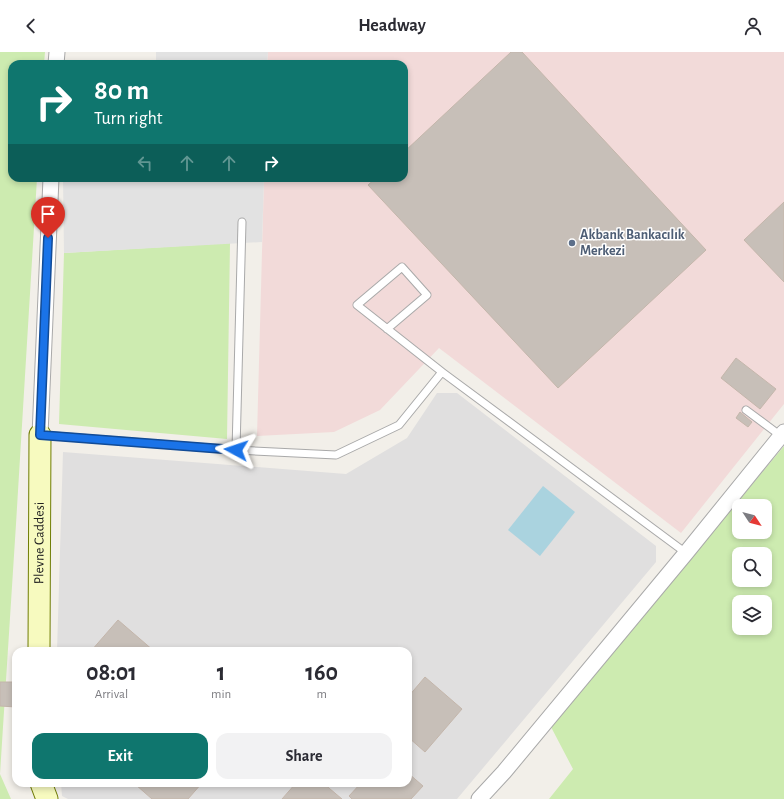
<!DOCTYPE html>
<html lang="en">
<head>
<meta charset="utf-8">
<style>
	:root { --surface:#fff; --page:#f2f2f3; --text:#2b2b33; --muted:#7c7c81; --accent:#0f766e }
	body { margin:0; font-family:"Alegreya Sans",sans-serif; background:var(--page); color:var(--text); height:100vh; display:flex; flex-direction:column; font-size:15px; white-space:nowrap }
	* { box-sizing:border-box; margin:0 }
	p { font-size:13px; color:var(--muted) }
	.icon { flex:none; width:22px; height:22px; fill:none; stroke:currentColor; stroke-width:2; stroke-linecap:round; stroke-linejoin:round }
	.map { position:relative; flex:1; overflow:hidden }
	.panel { position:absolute; left:12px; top:595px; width:400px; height:140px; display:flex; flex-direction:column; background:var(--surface); border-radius:12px; box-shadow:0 2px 6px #0003 }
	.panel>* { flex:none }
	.hud { position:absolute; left:8px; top:8px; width:400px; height:122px; border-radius:12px; box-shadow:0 2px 6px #0003; background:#0f766e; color:#fff; overflow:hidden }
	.needle { width:26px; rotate:126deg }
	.buttons { position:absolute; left:732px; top:447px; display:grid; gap:8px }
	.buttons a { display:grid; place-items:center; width:40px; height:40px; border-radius:8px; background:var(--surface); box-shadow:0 2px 6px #0003; font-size:20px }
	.pin { position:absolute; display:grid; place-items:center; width:34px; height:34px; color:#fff; margin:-41px -17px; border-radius:50% 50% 50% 0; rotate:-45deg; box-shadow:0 0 4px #0007 }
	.pin .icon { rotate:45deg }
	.me { position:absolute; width:44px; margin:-22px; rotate:275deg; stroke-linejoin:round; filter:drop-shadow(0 0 3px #0008) }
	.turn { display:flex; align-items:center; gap:14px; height:84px; padding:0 20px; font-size:18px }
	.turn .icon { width:52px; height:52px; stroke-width:2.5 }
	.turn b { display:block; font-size:28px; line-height:34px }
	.lanes { display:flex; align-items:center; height:38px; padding:0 20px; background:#0003; justify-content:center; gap:20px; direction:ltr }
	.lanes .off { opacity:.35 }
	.eta { display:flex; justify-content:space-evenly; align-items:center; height:68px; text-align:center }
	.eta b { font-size:24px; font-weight:700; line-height:28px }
	.cta { display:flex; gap:8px; margin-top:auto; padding:8px 20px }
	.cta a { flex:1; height:46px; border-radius:12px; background:var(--accent); color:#fff; font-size:16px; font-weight:700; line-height:46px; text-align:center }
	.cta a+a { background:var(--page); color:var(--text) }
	header { display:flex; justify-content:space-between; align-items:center; height:52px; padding:0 20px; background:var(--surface); font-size:18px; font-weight:700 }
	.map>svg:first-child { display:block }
</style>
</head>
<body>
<header><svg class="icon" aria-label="back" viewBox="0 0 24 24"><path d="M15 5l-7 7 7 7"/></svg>Headway<svg class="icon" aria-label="person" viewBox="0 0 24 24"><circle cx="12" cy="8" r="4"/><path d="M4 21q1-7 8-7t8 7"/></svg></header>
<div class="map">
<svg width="784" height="747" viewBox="0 0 784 747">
	<rect width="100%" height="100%" fill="#f2efe9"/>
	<path fill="#e0dfdf" d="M437,341H457L656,494V510L457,747H68L62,744L61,731H408V599H57L63,400L346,422L407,386Z"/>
	<path fill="#f2dad9" d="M268,0H784V352L681,481L439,296L380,358L334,380L257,384L264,126H404V12H267Z"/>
	<path fill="#cdebb0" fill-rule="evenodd" d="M0,0H45L44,12H12V126H37L16,472L0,722L11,747H0Z
		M230,191L227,387L59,372L64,201Z
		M784,394V747H549L573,717L551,675ZM739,454H765V480H739ZM739,502H765V528H739ZM739,550H765V576H739Z"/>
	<path fill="#e2e2e2" d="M156,0H268L267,12H156Z
		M63,126H264L262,190L64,201Z"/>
	<path fill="#aad3df" d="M543,434L575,460L540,504L508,478Z"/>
	<path fill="#c7bfb8" stroke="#c4b6ab" d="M511,0H522L706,198L558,336L368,133L376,126H404V100Z
		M784,150V230L744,188Z
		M736,306L776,337L760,357L721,326Z
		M740,360L752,370L748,375L736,366Z
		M118,568L154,599H91Z
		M425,625L462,657L425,700L408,685V645Z
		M0,630H16V655L0,654Z
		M408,721L423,734L411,747H352L349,744L361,731H408Z
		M138,731H202L188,747H152L136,733Z
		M296,731H323L342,747H282Z"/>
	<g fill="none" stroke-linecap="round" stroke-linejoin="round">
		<g stroke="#a9a9a9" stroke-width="9">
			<path id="lane" d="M387,277L427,243L402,215L357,253L442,320
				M746,358L781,384
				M42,383L236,398L336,403L399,373L442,320L686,501
				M236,398L242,170"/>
		</g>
		<g stroke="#a9a9a9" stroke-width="17">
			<path id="street" d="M56,12L57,0
				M40,383L51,126
				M479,747L504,720L686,501L784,380"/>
		</g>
		<g stroke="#707d05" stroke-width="23">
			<g id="secondary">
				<path id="s1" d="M39,599L40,383"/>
				<path d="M41,731L47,747"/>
			</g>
		</g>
		<use href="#lane" stroke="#fff" stroke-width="7"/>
		<use href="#street" stroke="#fff" stroke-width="15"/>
		<use href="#secondary" stroke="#f7fabf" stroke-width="21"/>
	</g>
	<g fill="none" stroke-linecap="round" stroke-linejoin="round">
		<g stroke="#114b97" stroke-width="10">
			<path id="route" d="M48,186L40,383L236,398"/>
		</g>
		<use href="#route" stroke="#1a73e8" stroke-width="7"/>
	</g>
	<circle fill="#5c6f8a" stroke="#fff" stroke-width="1.5" cx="572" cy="191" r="4"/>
	<g text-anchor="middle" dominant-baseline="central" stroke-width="3" stroke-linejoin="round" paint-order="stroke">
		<g font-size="14" font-weight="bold" fill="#4e5e75" stroke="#fff" text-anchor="start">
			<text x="580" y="183">Akbank Bankacılık<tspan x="580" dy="16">Merkezi</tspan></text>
		</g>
		<g font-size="14" fill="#222" stroke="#fff">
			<text stroke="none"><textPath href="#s1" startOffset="108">Plevne Caddesi</textPath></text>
		</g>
	</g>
</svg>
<div class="buttons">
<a><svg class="needle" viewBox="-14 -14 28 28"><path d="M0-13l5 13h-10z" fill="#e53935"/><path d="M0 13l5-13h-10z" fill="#7c7c81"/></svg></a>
<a><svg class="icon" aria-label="search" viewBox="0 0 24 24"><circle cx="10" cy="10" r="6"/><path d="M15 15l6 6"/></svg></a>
<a><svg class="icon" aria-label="layers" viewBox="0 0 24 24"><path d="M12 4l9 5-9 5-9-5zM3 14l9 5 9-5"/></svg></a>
</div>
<div class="pin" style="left:48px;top:186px;background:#d93025"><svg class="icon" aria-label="arrive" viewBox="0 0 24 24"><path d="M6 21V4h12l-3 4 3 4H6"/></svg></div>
<svg class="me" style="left:236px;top:398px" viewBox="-20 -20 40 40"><path d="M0-17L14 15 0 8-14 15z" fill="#1a73e8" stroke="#fff" stroke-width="4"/></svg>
<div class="hud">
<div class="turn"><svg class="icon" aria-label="right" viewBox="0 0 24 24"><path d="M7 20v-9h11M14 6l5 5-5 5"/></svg><div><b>80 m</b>Turn right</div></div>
<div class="lanes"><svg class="icon off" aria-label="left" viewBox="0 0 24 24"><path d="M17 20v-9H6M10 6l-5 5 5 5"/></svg><svg class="icon off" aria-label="ahead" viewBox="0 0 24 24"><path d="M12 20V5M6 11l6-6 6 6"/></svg><svg class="icon off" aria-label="ahead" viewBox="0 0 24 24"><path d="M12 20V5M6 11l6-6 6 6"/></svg><svg class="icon" aria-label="right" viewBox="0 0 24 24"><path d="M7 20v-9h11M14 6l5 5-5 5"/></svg></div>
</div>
<section class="panel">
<div class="eta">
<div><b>08:01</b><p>Arrival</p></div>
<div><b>1</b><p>min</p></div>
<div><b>160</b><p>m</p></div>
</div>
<div class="cta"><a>Exit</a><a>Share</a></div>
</section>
</div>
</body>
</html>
